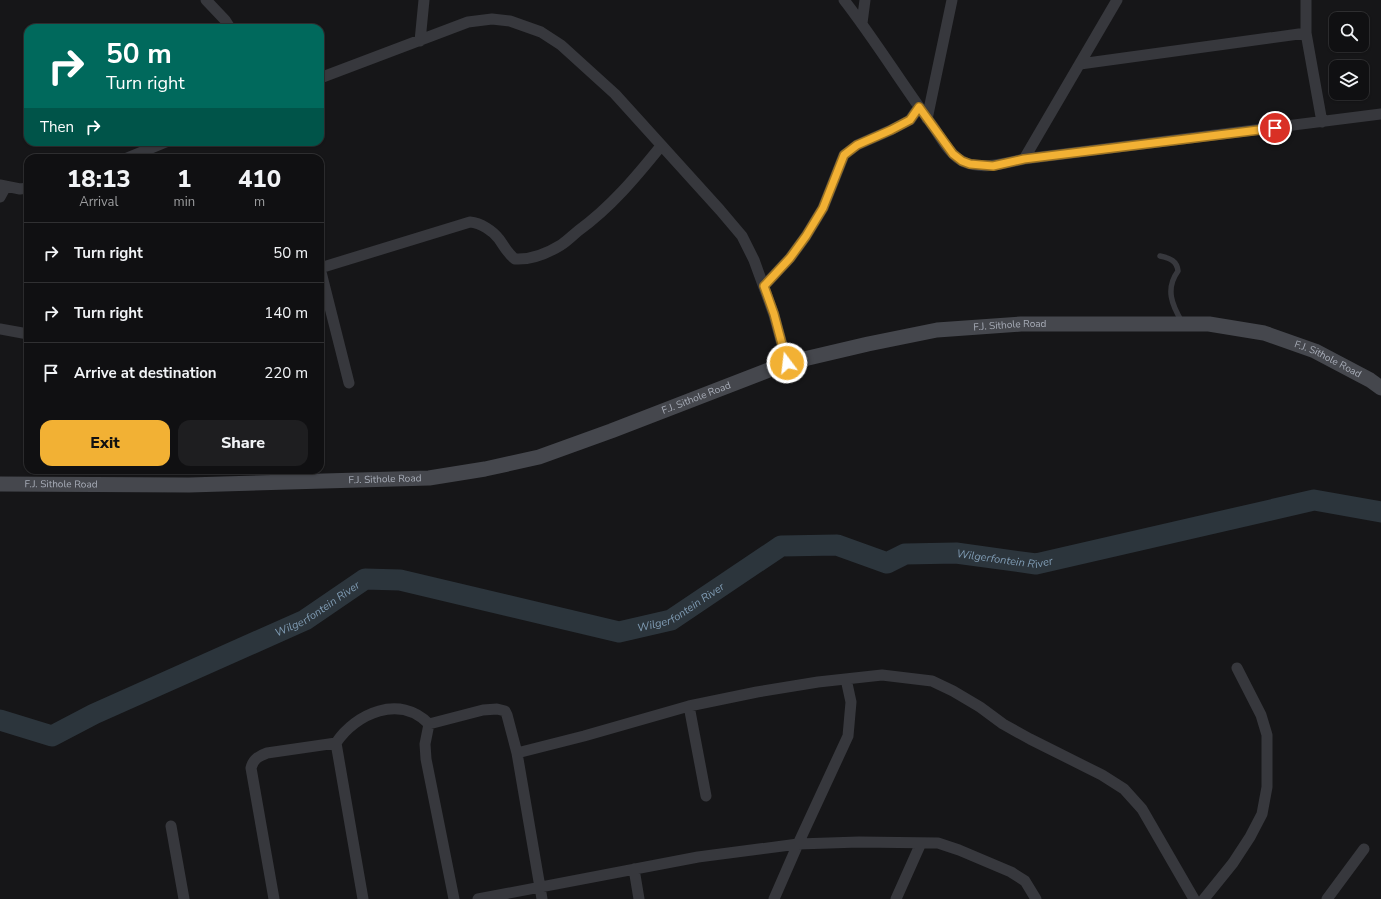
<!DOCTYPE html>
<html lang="en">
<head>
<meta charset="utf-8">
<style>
	:root { --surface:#101012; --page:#1e1e20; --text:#f1f3f6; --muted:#9c9d9f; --line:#303032; --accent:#f2b134 }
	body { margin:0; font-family:"Nunito Sans",sans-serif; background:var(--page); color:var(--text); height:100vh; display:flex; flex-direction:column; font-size:15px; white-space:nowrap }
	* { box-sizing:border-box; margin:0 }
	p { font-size:13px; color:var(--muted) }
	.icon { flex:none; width:22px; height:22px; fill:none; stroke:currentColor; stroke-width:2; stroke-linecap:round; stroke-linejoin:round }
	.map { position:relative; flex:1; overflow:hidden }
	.drawer { position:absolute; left:24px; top:154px; width:300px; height:320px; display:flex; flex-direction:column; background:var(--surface); border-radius:12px; box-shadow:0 1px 3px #0004,0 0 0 1px var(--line) }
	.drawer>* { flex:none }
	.hud { position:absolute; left:24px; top:24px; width:300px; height:122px; border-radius:12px; box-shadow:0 1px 3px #0004,0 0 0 1px var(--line); background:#00695c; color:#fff; overflow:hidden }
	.buttons { position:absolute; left:1329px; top:12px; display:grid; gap:8px }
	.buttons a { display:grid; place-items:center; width:40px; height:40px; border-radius:8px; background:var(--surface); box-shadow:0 1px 3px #0004,0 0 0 1px var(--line); font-size:20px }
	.pin { position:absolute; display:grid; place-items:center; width:34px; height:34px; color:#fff; margin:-17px; border:2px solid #fff; border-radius:50%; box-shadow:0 1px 4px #0007 }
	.me { position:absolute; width:44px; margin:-22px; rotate:345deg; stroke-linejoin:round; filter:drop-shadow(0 0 3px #0008) }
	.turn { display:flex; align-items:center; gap:14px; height:84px; padding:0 16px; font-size:18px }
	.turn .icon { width:52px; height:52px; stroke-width:2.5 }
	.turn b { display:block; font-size:28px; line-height:34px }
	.then { display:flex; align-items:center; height:38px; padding:0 16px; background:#0003; gap:8px; font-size:15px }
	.eta { display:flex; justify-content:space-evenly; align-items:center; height:68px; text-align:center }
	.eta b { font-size:24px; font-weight:800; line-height:28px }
	.cta { display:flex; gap:8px; margin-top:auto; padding:8px 16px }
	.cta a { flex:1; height:46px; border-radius:12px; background:var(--accent); color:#111; font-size:16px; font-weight:800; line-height:46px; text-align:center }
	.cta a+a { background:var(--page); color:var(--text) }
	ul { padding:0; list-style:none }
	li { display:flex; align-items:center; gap:12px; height:60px; padding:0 16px; border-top:1px solid var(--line) }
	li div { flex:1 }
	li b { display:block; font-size:15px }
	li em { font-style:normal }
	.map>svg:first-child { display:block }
</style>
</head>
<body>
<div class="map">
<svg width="1381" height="899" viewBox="0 0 1381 899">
	<rect width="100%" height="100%" fill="#161618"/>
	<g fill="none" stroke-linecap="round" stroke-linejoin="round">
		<path stroke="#2c353c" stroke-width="21" id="s1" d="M0,720L52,736L94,714L305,620L365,579L400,580L619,632L671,620L781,546L837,545L887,563L905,554L956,553L1036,564L1314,500L1381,512"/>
		<path stroke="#37383d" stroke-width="5.5" d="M1160,256C1170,258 1177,261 1178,271C1165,289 1172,305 1182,322"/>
		<path stroke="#37383d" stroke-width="11" d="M206,0L225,20L230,28
			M844,0C875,40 902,84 932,125C941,137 949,155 964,162C983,170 1005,163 1024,159
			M1117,0L1024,159L1381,114
			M1306,0V33L1322,122
			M862,23L865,0
			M420,41L424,0
			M1080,64L1306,33
			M320,78L468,22L492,19L510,21L541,32L561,45L615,94L720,210L742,236L754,260L774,315L787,363
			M927,119L952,0
			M127,158L166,142
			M0,185L20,189L28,188
			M0,197L6,186
			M320,268L470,222C481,223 493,231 499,239C504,246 508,254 515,259C531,260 548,253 561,245C567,241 572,236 578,231C611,207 636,177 661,146
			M320,268L349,383
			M764,286L790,258L806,236L823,208L844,155L857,145L891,130L910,120L919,107
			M0,329L28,334
			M689,706L706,796
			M429,724L425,744L426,759L454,899
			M336,743L363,899
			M517,753L584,736L689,706L757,692L818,682L882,675L932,681L953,691L980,707L1003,724L1030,739L1102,775L1124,789L1142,809L1194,899
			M171,826L184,899
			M634,869L639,899
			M274,899L251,768C253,759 259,756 267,753L336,743C356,713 400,694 429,724L483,710L497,709L505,711L507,715L517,753L542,899
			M478,899L698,857L798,844L859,842L938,843L959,850L1011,872L1025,881L1036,899
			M774,899L798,844L848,736L851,702L846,679
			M896,899L921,843
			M1204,899L1233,863L1250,837L1262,814L1267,787V735L1261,715L1237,668
			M1327,899L1364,849"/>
		<path stroke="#45474d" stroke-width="15" id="s2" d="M0,484L189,485L429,478L485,469L539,457L611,431L787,363L868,344L937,330L1021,324H1209L1264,333L1315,351L1370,380L1381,388"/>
	</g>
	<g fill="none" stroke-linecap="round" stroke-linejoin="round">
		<g stroke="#9d7322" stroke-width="10">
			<path id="route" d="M787,363L774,314L764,286L790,258L806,236L823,208L844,155L857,145L891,130L910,120L919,107L953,154L962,161L970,164L993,166L1024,159L1275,128"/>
		</g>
		<use href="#route" stroke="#f2b134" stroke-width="7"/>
	</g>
	<g text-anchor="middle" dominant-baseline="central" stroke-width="4" stroke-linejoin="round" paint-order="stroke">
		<g font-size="10" fill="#a8adb8" stroke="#111113">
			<text stroke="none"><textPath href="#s2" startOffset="1033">F.J. Sithole Road</textPath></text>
			<text stroke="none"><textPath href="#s2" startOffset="1357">F.J. Sithole Road</textPath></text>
			<text stroke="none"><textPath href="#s2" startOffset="709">F.J. Sithole Road</textPath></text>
			<text stroke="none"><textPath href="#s2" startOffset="385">F.J. Sithole Road</textPath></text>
			<text stroke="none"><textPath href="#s2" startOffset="61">F.J. Sithole Road</textPath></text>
		</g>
		<g font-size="11" font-style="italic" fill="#7f9bb3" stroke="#111113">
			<text stroke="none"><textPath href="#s1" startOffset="1081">Wilgerfontein River</textPath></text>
			<text stroke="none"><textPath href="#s1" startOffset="733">Wilgerfontein River</textPath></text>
			<text stroke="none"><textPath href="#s1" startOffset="349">Wilgerfontein River</textPath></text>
		</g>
	</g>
</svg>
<div class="buttons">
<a><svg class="icon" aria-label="search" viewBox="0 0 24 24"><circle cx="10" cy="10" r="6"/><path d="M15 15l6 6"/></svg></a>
<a><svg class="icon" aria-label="layers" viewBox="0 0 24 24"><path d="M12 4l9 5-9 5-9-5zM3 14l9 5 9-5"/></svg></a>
</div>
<div class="pin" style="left:1275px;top:128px;background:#d93025"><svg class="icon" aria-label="arrive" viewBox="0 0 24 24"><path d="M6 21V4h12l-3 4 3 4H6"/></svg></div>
<svg class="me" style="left:787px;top:363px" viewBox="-20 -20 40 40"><circle r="17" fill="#f2b134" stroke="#fff" stroke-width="3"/><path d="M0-11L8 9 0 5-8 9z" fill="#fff"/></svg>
<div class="hud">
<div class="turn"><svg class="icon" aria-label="right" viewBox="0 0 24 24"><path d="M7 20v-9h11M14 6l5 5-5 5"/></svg><div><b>50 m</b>Turn right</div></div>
<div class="then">Then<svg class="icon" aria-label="right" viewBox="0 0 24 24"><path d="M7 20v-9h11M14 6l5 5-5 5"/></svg></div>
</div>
<section class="drawer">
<div class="eta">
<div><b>18:13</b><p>Arrival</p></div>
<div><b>1</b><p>min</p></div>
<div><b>410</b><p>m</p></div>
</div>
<ul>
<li><svg class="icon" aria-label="right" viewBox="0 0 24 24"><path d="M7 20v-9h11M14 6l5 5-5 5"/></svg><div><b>Turn right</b></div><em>50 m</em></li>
<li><svg class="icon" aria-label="right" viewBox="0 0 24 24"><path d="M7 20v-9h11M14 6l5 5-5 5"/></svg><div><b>Turn right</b></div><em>140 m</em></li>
<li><svg class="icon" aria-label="arrive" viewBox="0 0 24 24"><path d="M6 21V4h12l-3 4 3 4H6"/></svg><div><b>Arrive at destination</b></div><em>220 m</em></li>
</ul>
<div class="cta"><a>Exit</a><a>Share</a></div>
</section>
</div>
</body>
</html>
